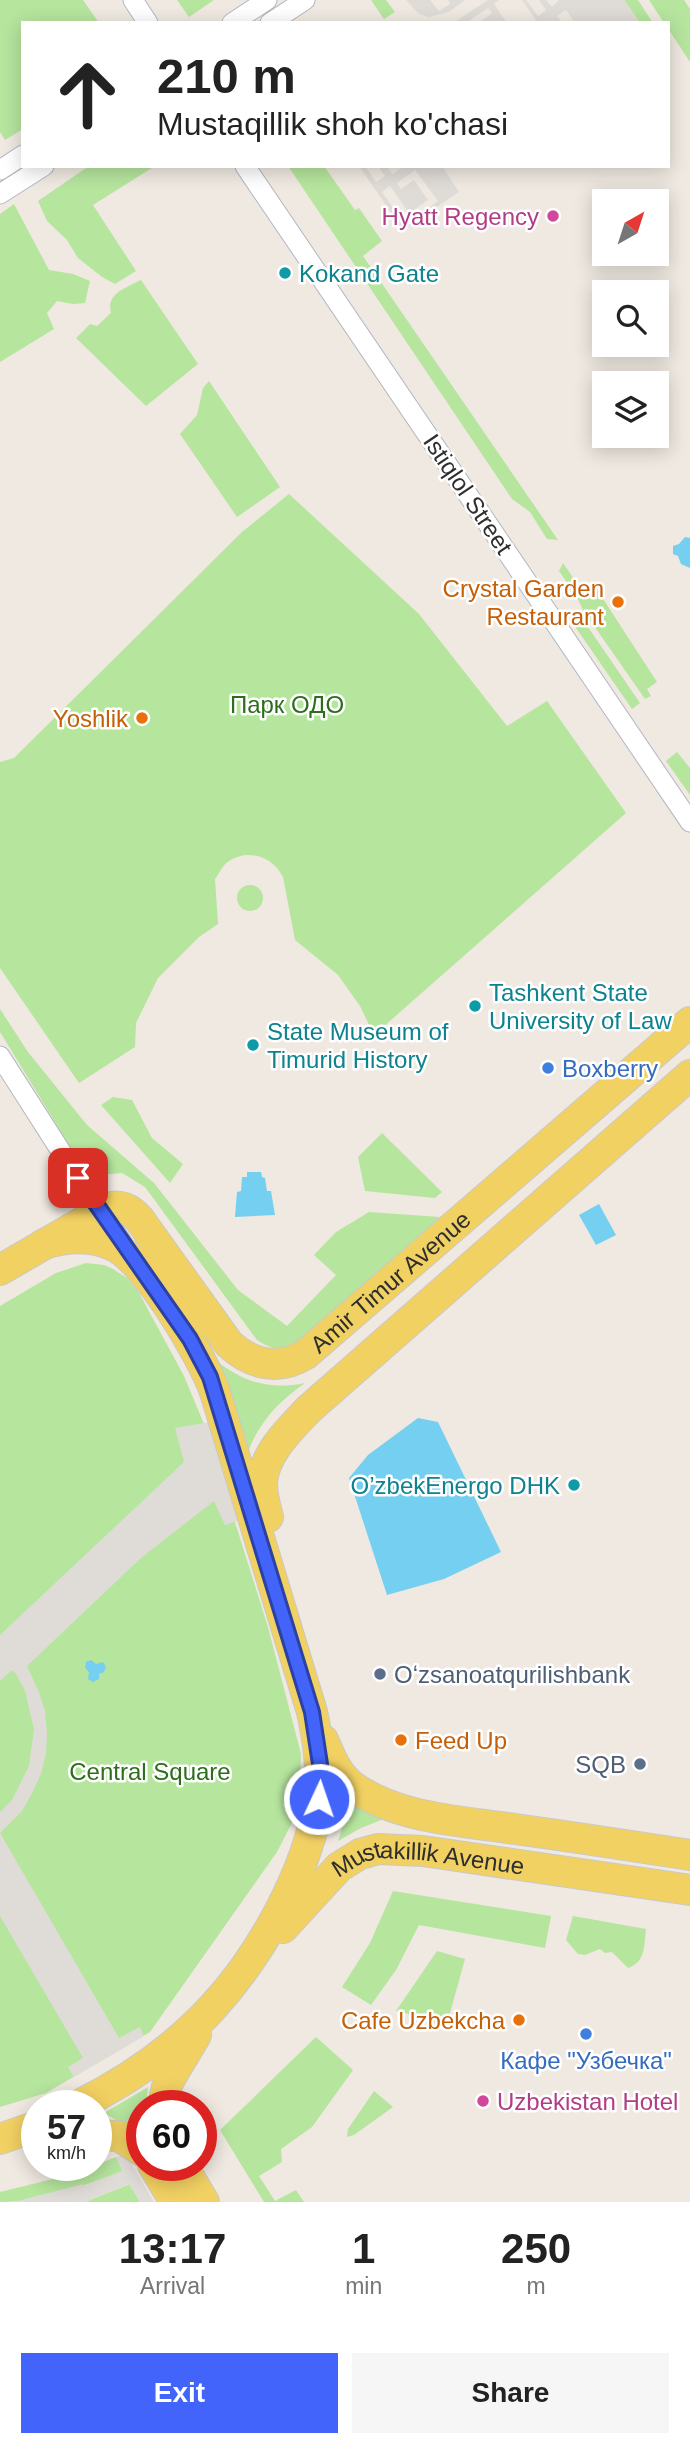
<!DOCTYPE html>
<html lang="en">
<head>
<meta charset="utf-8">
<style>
	:root { --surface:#fff; --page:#f6f6f6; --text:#222; --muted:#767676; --accent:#4264fb }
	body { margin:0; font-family:Helvetica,sans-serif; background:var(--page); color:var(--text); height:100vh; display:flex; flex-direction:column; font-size:26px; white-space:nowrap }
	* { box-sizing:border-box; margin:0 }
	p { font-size:23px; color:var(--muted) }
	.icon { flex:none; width:38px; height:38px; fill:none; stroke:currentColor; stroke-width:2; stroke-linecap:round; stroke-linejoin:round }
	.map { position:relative; height:2202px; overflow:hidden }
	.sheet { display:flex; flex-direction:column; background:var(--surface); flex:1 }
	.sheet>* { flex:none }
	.hud { position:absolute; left:21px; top:21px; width:649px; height:147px; border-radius:0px; box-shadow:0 4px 18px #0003; background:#fff; color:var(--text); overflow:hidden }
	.needle { width:46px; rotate:39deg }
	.tools { position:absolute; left:592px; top:189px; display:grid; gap:14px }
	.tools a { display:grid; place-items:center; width:77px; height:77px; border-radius:0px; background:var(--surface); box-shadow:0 4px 18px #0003; font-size:35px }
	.speed { position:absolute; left:21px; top:2090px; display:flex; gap:14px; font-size:35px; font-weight:700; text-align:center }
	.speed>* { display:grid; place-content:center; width:91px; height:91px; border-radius:50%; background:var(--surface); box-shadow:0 4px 18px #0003; line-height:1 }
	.speed small { font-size:18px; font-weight:400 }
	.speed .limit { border:10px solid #d22; background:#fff; color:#111 }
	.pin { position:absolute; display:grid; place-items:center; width:60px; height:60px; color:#fff; margin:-30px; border-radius:14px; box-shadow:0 4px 10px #0006 }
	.me { position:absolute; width:77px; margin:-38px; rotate:3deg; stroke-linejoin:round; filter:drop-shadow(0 0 5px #0008) }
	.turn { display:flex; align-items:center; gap:24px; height:147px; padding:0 21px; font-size:32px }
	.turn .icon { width:91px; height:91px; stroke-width:2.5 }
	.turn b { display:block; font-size:49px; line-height:60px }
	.eta { display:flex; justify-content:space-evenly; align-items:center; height:119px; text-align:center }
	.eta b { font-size:42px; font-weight:600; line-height:49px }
	.button { display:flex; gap:14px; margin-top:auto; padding:14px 21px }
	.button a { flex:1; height:80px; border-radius:0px; background:var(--accent); color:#fff; font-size:28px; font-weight:600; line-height:80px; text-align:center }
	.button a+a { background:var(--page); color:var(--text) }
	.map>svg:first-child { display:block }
</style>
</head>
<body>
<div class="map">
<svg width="690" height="2202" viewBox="0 0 690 2202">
	<rect width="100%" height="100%" fill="#efe9e1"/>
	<path fill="#b6e59e" d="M0,0H83L99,23H23V129L5,140L0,132Z
		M177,0H214L189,17Z
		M371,0H386L395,12L384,19Z
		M624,0H638L653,23H640Z
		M649,0H684L690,9V62L669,30L668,23H664Z
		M89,166H155L93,205L136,271L115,284L102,277L78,258L67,240L47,221L38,201Z
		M288,166H324L355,210L359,208L382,241L363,256L558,540L547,539L530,512L512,499Z
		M14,204L49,270L73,274L90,281L85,303L73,304L57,301L47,313L54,329L0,362V214Z
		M141,280L198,364L146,406L76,338L90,324L97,326L111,313C106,293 126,288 141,280Z
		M209,381L280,487L237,517L180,434L197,415L203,388Z
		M289,494L419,614L507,726L547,701L626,813L374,1035L360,1006L338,975L295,940L283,877C273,857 249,848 229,861C223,864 219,874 215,879L218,924L199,937L158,978L136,1023L135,1047L79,1083L0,968V762L14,758L242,532Z
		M563,563L585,595L596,588L657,682L647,689L651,696L645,699L583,610L576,595L559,571Z
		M577,611L640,703L632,709L576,628Z
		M677,752L690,768V795L666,761Z
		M237 898a13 13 0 1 1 26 0a13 13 0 1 1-26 0Z
		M0,1009L28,1052L87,1125L154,1183L238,1290L287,1326L336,1275L314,1255L336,1232L369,1212L440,1217L292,1350C279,1350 269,1348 257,1340L145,1187L122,1173L88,1176L0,1032Z
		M113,1097L132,1100L152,1138L183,1164L170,1183L101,1105Z
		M382,1133L442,1192L435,1198L365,1191L358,1157Z
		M86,1263L104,1265L113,1269L127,1278L138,1291L184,1376L204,1424L268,1627L301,1754L300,1787L296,1815L277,1852L150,2032L46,2093L0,2107V1306L56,1273Z
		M219,1363C246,1383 272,1390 305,1383C278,1402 258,1423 247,1455Z
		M348,1798L386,1818L361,1828L338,1841L345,1819Z
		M393,1891L551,1916L545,1948L419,1925L396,1970L371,2005L342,1987L370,1943Z
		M573,1916L646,1929C644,1945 646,1962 628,1968L612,1952L605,1953L600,1949L585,1955L578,1954L566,1940Z
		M437,1951L465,1959L446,2027L423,2017L396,2011Z
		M316,2037L353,2070L312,2127L281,2149L282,2162L259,2176L275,2201L296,2190L304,2202H264L220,2130Z
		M148,2087L146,2105H142V2135L104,2113Z
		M374,2091L393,2107L354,2135L347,2137L348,2129Z
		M116,2157L123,2171C88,2185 38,2202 0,2202V2192L73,2174Z
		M130,2184L140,2202H85Z"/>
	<path fill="#dfdcd8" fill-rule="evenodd" d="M406,0H430L439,11L450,4L448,0H465L449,12L429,17L419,14Z
		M488,0H499L494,4L507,23H479L492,13L488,8L470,20L471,23H453Z
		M522,0H526L538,16L546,10L539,0H546L552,7L559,0H624L640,23H575L566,10L557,16L562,23H554L552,20L548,23H538Z
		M359,166H365L376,182L385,176L378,166H391L388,169L393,174L404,166H442L459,192L403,230ZM415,170L438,201L419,215L415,209L428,200L414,180L401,189L397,183ZM390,186L411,216L403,222L382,192Z
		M210,1422L243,1519L225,1525L214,1501L142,1557L27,1666L39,1692L45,1711L47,1733L46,1754L41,1774L32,1793L22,1811L0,1833V1812L12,1800L29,1766L34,1729L25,1691L16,1674L12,1670L0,1681V1635L184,1462L175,1428Z
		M0,1833L119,2038L140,2027L144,2036L74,2077L68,2067L83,2058L0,1916Z
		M126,2155L154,2202H140L129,2184L85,2202H14L83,2184L85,2186L122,2171L116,2157Z"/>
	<path fill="#75cff0" d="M685,537L690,538V568L681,564L678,556L673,554V546L679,544Z
		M247,1172H261L262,1177L265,1178L267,1191H271L275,1215L235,1217L237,1192L241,1191L242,1177H247Z
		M599,1204L616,1235L596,1245L579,1215Z
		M418,1418L438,1422L501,1552L444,1579L387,1595L349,1478L368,1455Z
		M91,1660L96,1664L103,1662L106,1667L104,1672L99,1674V1679L93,1682L88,1679L89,1672L85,1668L86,1662Z"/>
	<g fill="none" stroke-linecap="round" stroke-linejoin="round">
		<g stroke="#b4b7c1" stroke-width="21">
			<path id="street" d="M133,0L148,23
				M232,23L267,0
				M270,23L305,0
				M245,166L690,822
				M0,170L23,155
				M0,194L44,166
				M0,1056L78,1178L128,1251"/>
		</g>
		<g stroke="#c9c9c9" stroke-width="32">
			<g id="primary">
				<path d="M44,1244C67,1237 91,1235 114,1246C147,1262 202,1356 215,1392L312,1712C317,1735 321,1758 320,1781C317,1857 263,1953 212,2008C175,2048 127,2081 79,2105"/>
				<path id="s1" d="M0,1270L105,1209C120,1203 131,1209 140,1220L229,1344C252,1365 279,1371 306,1354L690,1022"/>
				<path d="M268,1517C265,1506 262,1495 262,1484C263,1454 290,1429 309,1409L690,1075"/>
				<path d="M323,1740C331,1758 338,1777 355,1788C400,1819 463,1821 515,1829C573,1837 632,1846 690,1855"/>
				<path id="s2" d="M283,1928L339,1867L360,1854L378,1849L423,1851L690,1890"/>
				<path d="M163,2105L168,2082L196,2035"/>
				<path d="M96,2135L119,2136L142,2151"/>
				<path d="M0,2139L37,2126"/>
				<path d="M153,2165L175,2202"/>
				<path d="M182,2165L204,2202"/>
			</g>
		</g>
		<use href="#street" stroke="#fff" stroke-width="19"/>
		<use href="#primary" stroke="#f2d163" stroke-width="30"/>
	</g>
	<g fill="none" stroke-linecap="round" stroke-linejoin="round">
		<g stroke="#2b41a3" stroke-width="18">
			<path id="route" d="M78,1178L190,1339L210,1377L312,1712L320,1764L319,1799"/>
		</g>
		<use href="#route" stroke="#4264fb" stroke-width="12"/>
	</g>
	<g fill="#d1479c" stroke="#fff" stroke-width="2.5">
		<circle cx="553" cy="216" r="7"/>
		<circle cx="483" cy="2101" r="7"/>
	</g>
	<g fill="#0f9aa8" stroke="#fff" stroke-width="2.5">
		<circle cx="285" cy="273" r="7"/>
		<circle cx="475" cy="1006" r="7"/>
		<circle cx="253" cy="1045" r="7"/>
		<circle cx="574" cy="1485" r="7"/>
	</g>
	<g fill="#e8710a" stroke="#fff" stroke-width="2.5">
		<circle cx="618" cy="602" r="7"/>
		<circle cx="142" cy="718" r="7"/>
		<circle cx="401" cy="1740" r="7"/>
		<circle cx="519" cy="2020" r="7"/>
	</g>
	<g fill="#3f7fe0" stroke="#fff" stroke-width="2.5">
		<circle cx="548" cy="1068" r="7"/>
		<circle cx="586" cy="2034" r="7"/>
	</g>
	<g fill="#5c6f8a" stroke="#fff" stroke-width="2.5">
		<circle cx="380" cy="1674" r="7"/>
		<circle cx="640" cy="1764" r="7"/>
	</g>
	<g text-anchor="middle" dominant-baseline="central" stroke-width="5" stroke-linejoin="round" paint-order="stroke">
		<g font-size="24" fill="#b23c85" stroke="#fff" text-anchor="end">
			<text x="539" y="216">Hyatt Regency</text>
			<text x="497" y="2101" text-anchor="start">Uzbekistan Hotel</text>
		</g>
		<g font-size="24" fill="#0d838f" stroke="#fff" text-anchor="start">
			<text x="299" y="273">Kokand Gate</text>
			<text x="489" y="992">Tashkent State<tspan x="489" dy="28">University of Law</tspan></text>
			<text x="267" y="1031">State Museum of<tspan x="267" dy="28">Timurid History</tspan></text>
			<text x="560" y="1485" text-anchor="end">O’zbekEnergo DHK</text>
		</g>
		<g font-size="24" fill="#2e2e2e" stroke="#fff">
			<text transform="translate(468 494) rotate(56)">Istiqlol Street</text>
			<text stroke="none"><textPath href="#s1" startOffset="509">Amir Timur Avenue</textPath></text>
			<text stroke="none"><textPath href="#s2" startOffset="175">Mustakillik Avenue</textPath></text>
		</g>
		<g font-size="24" fill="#c56008" stroke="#fff" text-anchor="end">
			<text x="604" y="588">Crystal Garden<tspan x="604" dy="28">Restaurant</tspan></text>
			<text x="128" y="718">Yoshlik</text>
			<text x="415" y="1740" text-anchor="start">Feed Up</text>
			<text x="505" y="2020">Cafe Uzbekcha</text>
		</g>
		<g font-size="24" fill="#2c6e1b" stroke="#fff">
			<text x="287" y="704">Парк ОДО</text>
			<text x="150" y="1771">Central Square</text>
		</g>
		<g font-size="24" fill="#366cbe" stroke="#fff" text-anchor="start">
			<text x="562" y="1068">Boxberry</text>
			<text x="586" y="2060" text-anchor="middle">Кафе "Узбечка"</text>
		</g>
		<g font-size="24" fill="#4e5e75" stroke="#fff" text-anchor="start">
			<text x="394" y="1674">Oʻzsanoatqurilishbank</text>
			<text x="626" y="1764" text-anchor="end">SQB</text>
		</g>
	</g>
</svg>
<div class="tools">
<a><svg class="needle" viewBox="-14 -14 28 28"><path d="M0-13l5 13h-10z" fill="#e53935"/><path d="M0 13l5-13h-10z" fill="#767676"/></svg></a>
<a><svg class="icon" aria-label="search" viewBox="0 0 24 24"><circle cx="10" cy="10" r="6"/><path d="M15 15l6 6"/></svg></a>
<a><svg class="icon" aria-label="layers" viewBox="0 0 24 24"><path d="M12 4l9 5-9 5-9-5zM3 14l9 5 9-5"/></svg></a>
</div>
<div class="speed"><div>57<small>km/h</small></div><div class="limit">60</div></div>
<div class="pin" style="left:78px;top:1178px;background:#d93025"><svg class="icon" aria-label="arrive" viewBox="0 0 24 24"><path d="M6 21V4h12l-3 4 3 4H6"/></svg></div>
<svg class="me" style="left:319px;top:1799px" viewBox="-20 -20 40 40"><circle r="17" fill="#4264fb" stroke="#fff" stroke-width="3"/><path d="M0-11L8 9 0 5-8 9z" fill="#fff"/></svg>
<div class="hud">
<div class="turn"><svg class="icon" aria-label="ahead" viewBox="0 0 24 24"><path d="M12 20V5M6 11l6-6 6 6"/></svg><div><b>210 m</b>Mustaqillik shoh ko'chasi</div></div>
</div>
</div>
<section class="sheet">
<div class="eta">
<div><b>13:17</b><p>Arrival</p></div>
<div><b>1</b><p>min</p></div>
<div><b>250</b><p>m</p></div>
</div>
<div class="button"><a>Exit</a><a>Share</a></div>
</section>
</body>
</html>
